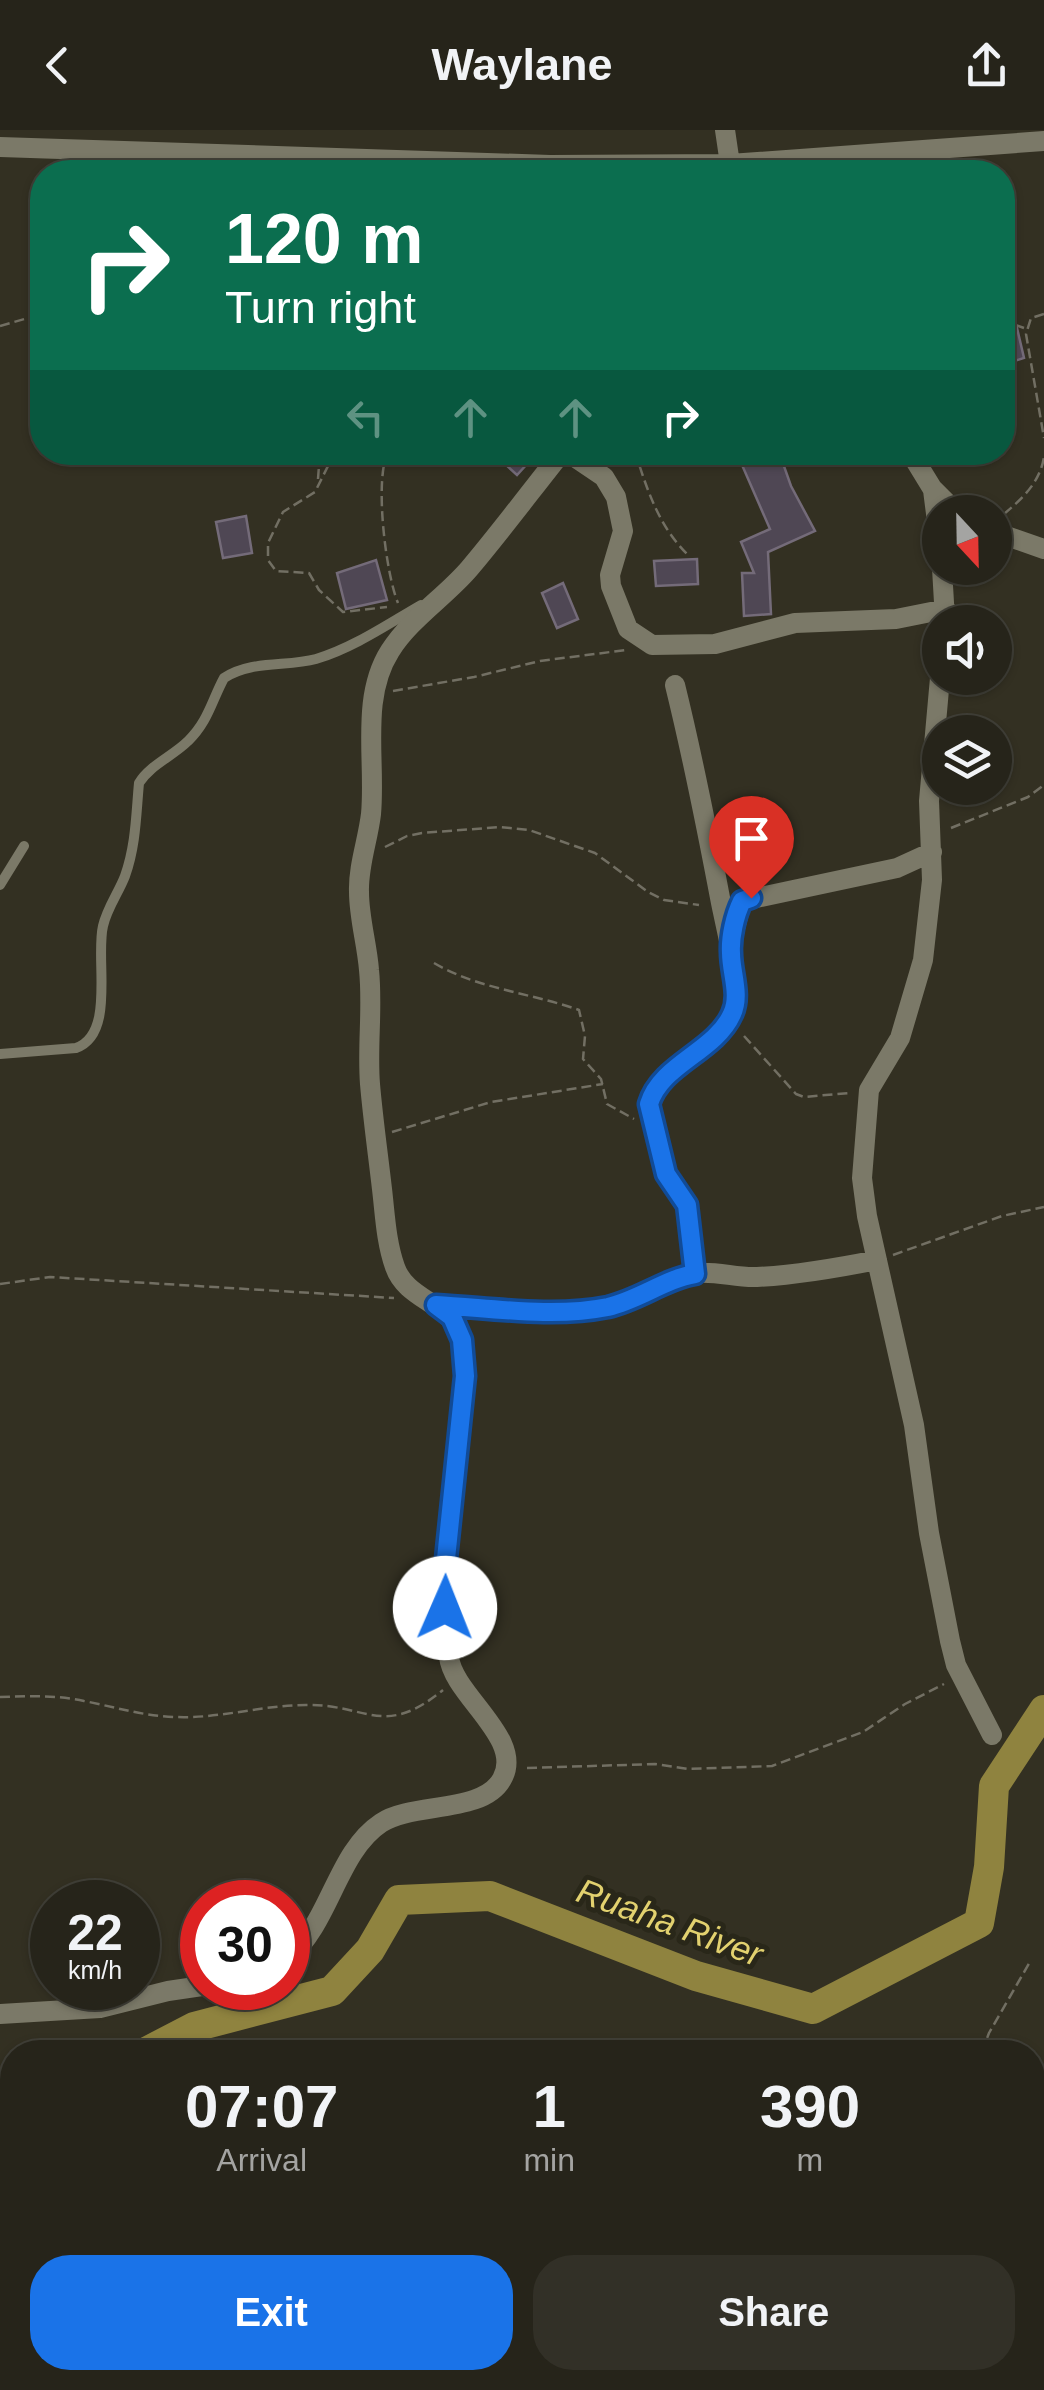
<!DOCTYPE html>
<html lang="en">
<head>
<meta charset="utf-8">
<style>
	:root { --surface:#26241a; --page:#323027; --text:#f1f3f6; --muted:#a4a4a2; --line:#424139; --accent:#1a73e8 }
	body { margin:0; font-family:Arial,sans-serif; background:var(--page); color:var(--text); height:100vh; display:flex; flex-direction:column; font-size:38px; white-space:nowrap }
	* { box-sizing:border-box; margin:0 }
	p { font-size:32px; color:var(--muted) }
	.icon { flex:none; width:55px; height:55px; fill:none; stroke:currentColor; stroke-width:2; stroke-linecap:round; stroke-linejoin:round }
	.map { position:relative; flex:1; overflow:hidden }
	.details { position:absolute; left:0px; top:1910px; width:1045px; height:350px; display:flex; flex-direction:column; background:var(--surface); border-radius:40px 40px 0 0; box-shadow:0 2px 8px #0004,0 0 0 2px var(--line) }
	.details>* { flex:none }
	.guide { position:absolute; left:30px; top:30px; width:985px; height:305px; border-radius:40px; box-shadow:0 2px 8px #0004,0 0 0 2px var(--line); background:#0b6e4f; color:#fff; overflow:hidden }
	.needle { width:65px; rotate:158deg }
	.buttons { position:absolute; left:922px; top:365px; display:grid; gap:20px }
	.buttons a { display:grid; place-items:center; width:90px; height:90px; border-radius:50%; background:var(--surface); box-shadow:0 2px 8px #0004,0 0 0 2px var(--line); font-size:50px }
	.speed { position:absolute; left:30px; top:1750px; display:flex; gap:20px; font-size:50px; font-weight:700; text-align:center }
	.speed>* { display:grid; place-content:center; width:130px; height:130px; border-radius:50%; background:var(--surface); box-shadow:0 2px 8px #0004,0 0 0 2px var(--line); line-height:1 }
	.speed small { font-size:25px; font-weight:400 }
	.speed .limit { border:15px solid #d22; background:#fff; color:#111 }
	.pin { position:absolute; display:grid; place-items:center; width:85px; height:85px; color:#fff; margin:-102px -42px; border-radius:50% 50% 50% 0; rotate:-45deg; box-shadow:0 0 10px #0007 }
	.pin .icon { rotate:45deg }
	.me { position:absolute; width:110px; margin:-55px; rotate:1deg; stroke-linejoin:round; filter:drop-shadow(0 0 8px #0008) }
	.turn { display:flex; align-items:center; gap:35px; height:210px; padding:0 30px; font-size:45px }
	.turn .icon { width:130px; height:130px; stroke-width:2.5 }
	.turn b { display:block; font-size:70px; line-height:85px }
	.lanes { display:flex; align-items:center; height:95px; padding:0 30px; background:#0003; justify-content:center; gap:50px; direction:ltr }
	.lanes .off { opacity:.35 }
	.eta { display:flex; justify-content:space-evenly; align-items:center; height:170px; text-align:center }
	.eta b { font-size:60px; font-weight:700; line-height:70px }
	.action { display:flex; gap:20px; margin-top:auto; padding:20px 30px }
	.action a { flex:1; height:115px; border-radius:40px; background:var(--accent); color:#fff; font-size:40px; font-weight:700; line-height:115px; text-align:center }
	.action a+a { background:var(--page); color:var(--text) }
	header { display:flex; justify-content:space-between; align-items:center; height:130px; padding:0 30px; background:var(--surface); font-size:45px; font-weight:700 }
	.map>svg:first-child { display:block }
</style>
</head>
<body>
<header><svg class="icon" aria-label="back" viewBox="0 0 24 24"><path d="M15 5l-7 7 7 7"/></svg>Waylane<svg class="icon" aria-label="share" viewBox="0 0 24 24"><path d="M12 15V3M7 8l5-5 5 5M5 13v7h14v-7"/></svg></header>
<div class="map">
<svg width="1044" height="2260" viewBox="0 0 1044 2260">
	<rect width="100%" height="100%" fill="#333022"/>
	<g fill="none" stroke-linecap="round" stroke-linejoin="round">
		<path stroke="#8f833f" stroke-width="30" d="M146,1922L194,1897L332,1861L370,1820L399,1770L490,1766L696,1846L813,1879L979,1793L989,1737L994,1656L1044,1580
			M0,2158L12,2152
			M107,2248L108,2260
			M388,2248L390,2260"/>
	</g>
	<path fill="#4f4754" stroke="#746b79" stroke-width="2.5" d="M1017,198L1024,228L1011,232L1004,201Z
		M492,322H538L517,345Z
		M774,322H779L791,356L815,401L768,422L771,484L744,486L742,443H754L741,412L770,399L742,335Z
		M246,386L252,423L223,428L216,392Z
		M697,429L698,454L656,456L654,431Z
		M376,430L387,470L346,479L337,443Z
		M563,453L578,489L557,498L542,463Z"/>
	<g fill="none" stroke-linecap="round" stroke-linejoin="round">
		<path stroke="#726f63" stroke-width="2.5" stroke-dasharray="10 5" stroke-linecap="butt" d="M1044,184L1031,188L1026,204L1044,308
			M1002,190L1024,198
			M0,196L42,184
			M335,322L315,362L283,382L268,413V430L276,441L309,443L319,460L343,482L387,477
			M388,322C374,349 386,445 398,473
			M635,322C648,362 659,397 689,426
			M318,349L320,322
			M1004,384C1023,368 1040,352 1044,327
			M393,561L474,547L540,531L626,520
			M951,698L1028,667L1044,655
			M385,717L407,706L422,703L500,697L529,700L595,723L648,762L664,770L699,775
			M434,833C478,859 531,863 579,880L585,906L583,929L601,949L607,974L634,989
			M744,906L796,964L804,967L849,963
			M392,1002L491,972L603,954
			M893,1125L1002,1086L1044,1077
			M0,1154L50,1147L394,1168
			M0,1567C28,1566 57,1565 84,1571C115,1577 143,1586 175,1587C219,1589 262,1575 306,1575C368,1574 383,1609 443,1560
			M527,1638L655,1634L688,1639L772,1636L863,1602L905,1574L944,1554
			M982,1922L989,1903L1031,1830
			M1032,2030L1044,2039
			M412,2260V2248
			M839,2260L846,2248"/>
		<path stroke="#7b7968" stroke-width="10" d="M0,755L24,716
			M0,924L76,918C116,904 95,829 103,796C107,778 119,762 125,746C136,715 136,685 139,653C150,635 173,626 188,611C208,592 212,570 224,548C251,530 287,537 316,529C353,518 388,494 421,475"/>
		<path stroke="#7b7968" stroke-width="20" d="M725,0L730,34
			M0,17L550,35L730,34L1044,11
			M567,322L604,347L616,367L623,401L610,445L611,456L628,499L652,515L715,514L795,493L896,489L946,479
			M910,322L932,358L956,382
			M933,360L940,415
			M995,402L1044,419
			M942,438L945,490
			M940,548L929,671L932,750L923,830L900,908L869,960L862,1048L867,1086L914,1295L929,1403L950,1511L956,1535L992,1605
			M675,555C693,628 707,699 721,773C726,798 741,856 735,879C723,922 663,932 649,973L666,1043L687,1075L695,1143
			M732,810L742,771L897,738L932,722
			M436,1175C491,1177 550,1187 604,1178C637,1172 664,1147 696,1143C718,1141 736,1148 757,1147C798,1145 837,1138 877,1130
			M288,1828C330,1793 337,1722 381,1693C412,1672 483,1684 502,1649C525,1609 453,1565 449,1527C441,1456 450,1387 458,1317C461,1283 469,1246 462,1212C454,1172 407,1172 395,1137C386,1112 385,1084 382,1059C378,1024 373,989 370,954C367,916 373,878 369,840C367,814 359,788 359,762C358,736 368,710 371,684C376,631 360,568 390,521C410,489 445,467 469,439C501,401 531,361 562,322
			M0,1884L100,1878L168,1861L202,1856"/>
	</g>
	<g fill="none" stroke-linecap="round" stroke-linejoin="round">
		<g stroke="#114b97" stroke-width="25">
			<path id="route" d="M445,1478L444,1448L465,1246L462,1210L452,1187L436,1175C492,1178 553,1188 608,1177C639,1170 665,1149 695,1144L687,1075L666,1044L649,974C661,934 715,922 732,884C741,865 731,843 731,823C730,807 735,785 742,771L751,768"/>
		</g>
		<use href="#route" stroke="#1a73e8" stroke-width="18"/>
	</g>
	<g text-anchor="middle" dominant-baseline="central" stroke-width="10" stroke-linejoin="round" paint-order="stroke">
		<g font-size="35" font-style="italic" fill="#e2d16f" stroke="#292719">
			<text transform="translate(670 1792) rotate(20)">Ruaha River</text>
		</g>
	</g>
</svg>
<div class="buttons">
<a><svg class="needle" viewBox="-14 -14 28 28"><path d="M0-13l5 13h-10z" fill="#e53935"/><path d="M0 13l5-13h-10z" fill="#a4a4a2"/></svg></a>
<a><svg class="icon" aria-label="sound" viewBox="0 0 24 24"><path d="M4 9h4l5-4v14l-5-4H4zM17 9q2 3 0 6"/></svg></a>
<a><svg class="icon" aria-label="layers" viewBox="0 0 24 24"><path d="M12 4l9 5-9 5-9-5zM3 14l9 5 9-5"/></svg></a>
</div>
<div class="speed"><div>22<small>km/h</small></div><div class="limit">30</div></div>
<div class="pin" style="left:751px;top:768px;background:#d93025"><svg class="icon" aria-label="arrive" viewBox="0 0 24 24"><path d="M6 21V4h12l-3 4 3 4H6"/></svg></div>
<svg class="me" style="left:445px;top:1478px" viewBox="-20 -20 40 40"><circle r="19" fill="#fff"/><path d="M0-13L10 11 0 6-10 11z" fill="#1a73e8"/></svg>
<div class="guide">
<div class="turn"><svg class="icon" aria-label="right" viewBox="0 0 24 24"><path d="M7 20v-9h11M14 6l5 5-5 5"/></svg><div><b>120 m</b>Turn right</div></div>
<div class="lanes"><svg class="icon off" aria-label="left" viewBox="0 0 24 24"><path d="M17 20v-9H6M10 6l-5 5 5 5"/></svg><svg class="icon off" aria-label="ahead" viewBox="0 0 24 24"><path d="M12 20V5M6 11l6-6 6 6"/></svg><svg class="icon off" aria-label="ahead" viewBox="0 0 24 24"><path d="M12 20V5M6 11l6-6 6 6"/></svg><svg class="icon" aria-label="right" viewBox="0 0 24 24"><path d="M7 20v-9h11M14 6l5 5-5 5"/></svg></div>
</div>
<section class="details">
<div class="eta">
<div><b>07:07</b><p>Arrival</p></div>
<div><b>1</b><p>min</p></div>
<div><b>390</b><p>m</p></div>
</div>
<div class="action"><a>Exit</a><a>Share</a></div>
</section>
</div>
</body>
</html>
